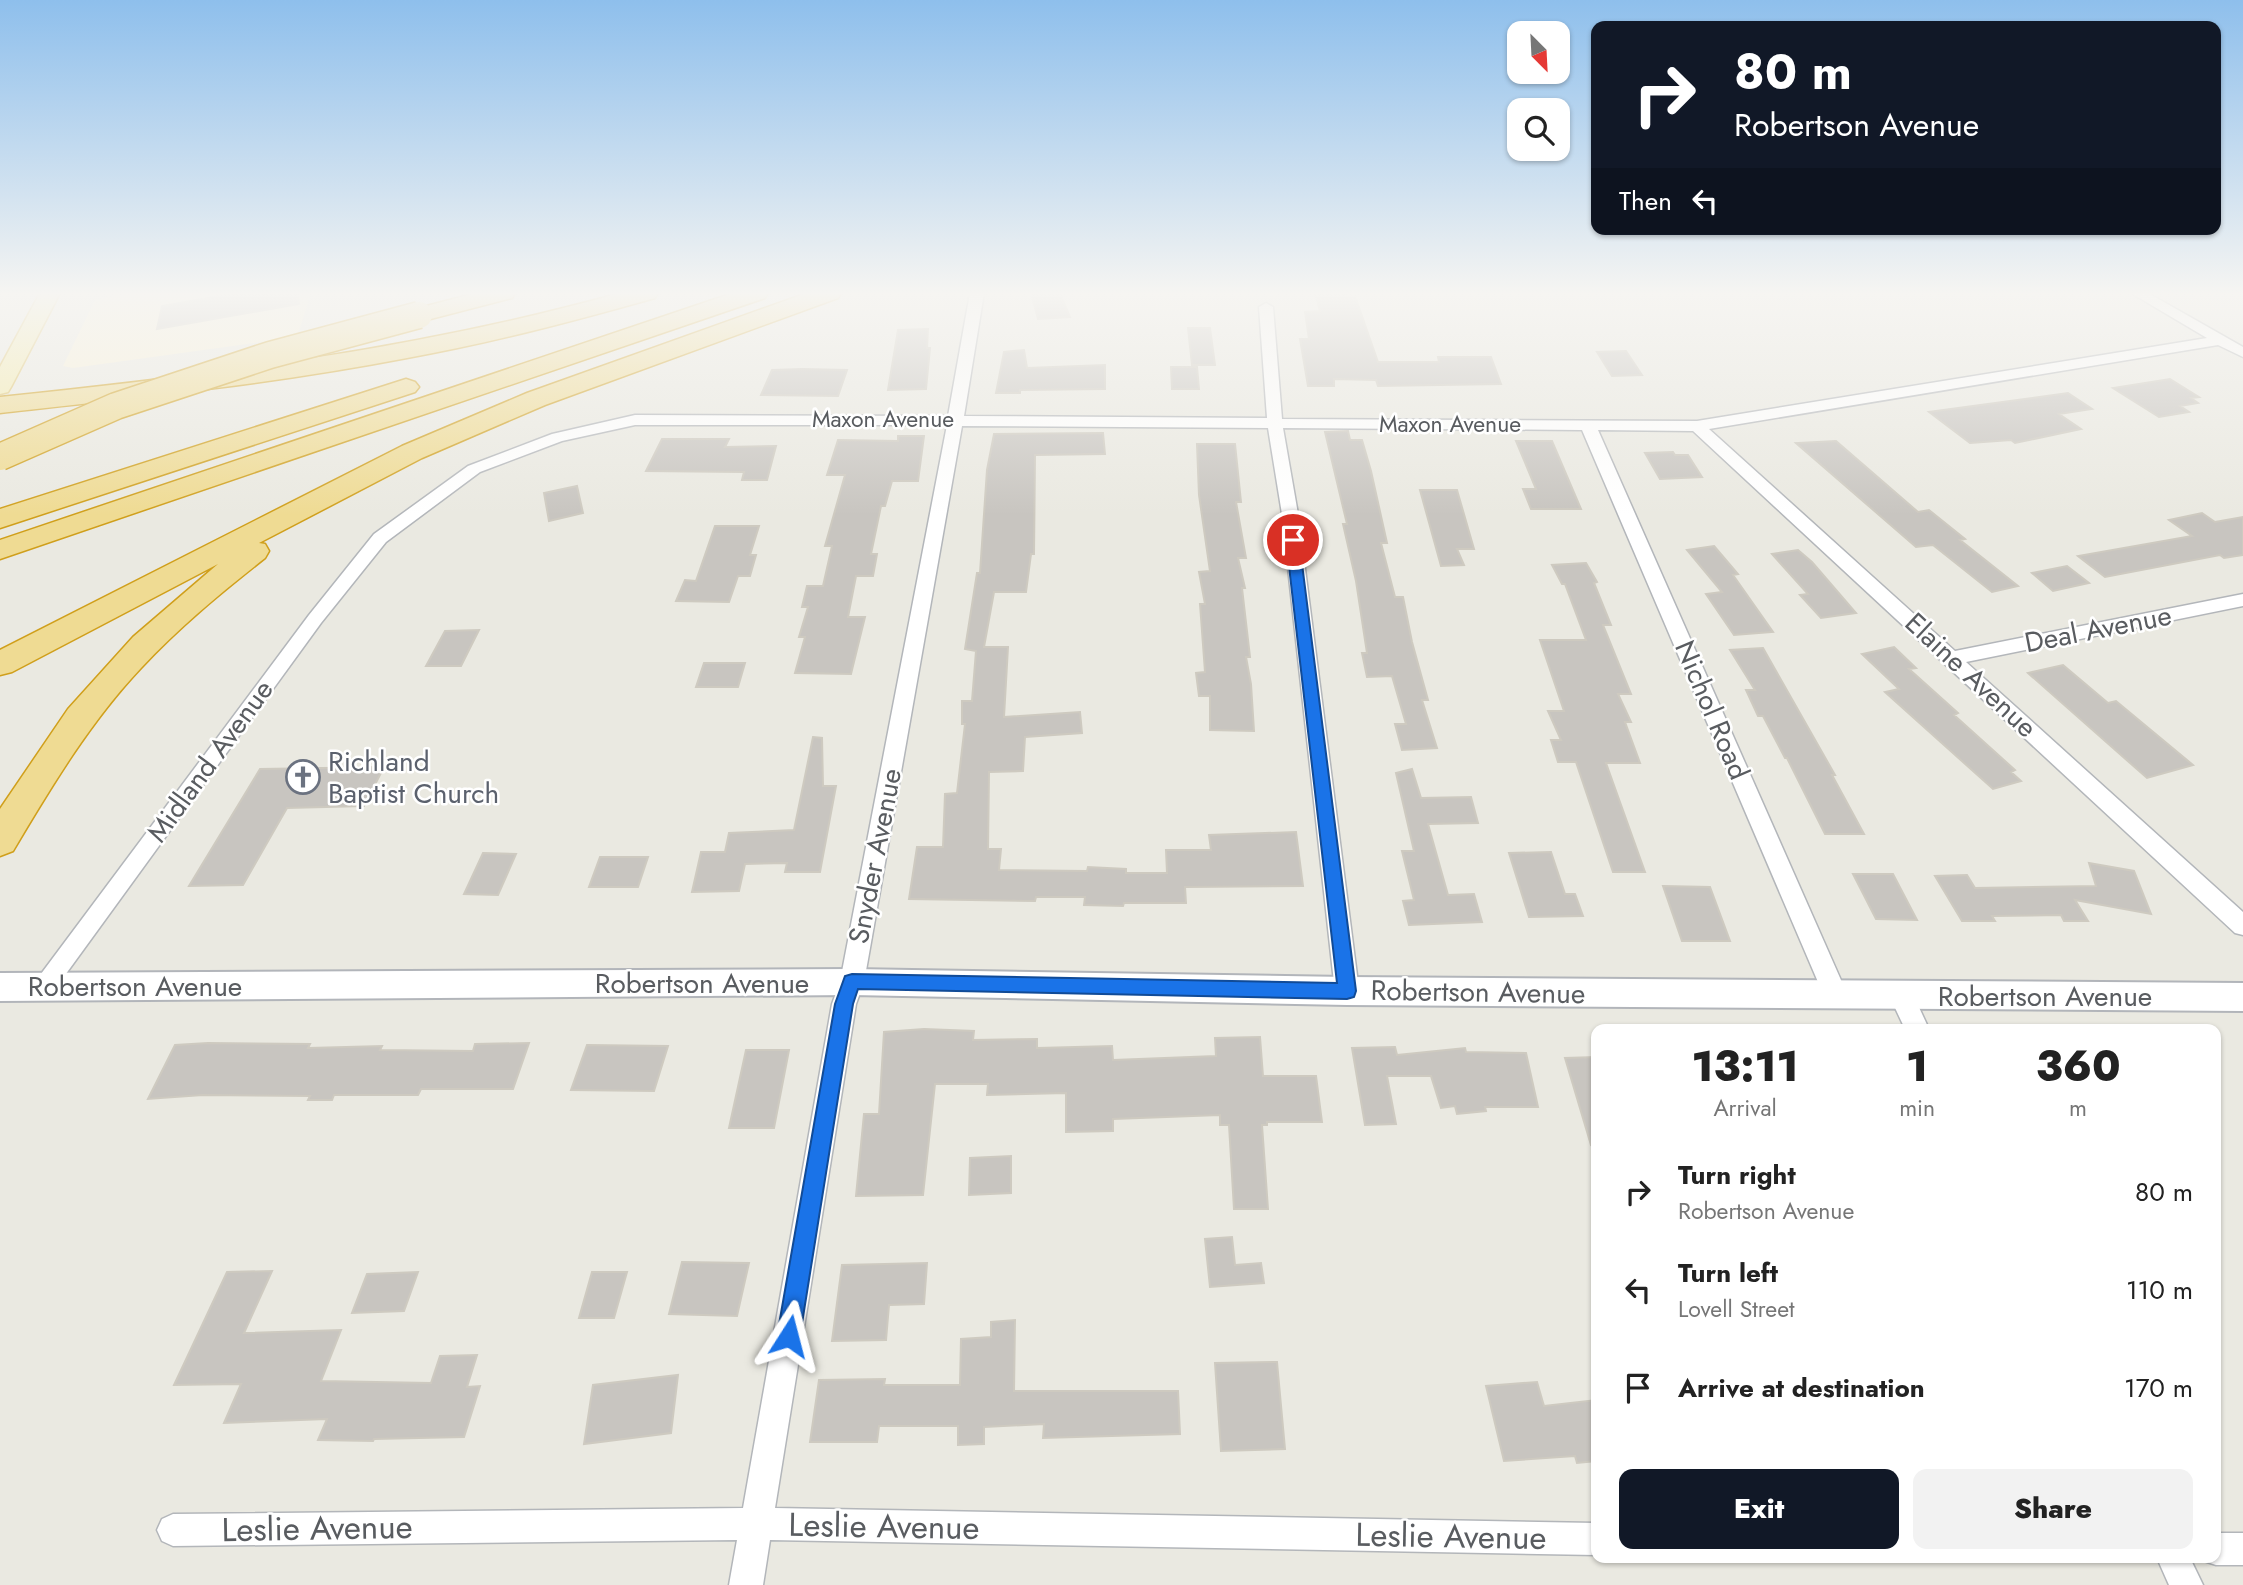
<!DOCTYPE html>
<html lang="en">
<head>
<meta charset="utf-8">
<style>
	:root { --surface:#fff; --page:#f2f2f2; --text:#222; --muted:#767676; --accent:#111827 }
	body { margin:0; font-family:Jost,sans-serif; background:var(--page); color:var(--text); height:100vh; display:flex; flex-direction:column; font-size:26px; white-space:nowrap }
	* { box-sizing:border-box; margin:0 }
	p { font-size:23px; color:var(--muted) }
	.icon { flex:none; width:38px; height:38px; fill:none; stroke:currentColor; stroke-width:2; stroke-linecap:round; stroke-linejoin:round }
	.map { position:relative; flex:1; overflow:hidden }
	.panel { position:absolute; left:1591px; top:1024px; width:630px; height:539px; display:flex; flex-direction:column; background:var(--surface); border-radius:14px; box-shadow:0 2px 5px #0004 }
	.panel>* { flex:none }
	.top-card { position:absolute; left:1591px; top:21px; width:630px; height:214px; border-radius:14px; box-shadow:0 2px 5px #0004; background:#111827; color:#fff; overflow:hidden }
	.needle { width:46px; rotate:156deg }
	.buttons { position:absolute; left:1507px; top:21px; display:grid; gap:14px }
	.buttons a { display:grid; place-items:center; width:63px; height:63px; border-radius:14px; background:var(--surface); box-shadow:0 2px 5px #0004; font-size:35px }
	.pin { position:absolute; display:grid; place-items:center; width:60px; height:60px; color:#fff; margin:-30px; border:4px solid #fff; border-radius:50%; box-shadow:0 2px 7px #0007 }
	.me { position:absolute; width:77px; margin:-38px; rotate:9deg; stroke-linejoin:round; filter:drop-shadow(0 0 5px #0008) }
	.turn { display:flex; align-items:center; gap:24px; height:147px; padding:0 28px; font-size:32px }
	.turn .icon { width:91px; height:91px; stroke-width:2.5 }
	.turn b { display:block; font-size:49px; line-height:60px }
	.then { display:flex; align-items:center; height:66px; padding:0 28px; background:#0003; gap:14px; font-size:26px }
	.eta { display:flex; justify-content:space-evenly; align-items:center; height:119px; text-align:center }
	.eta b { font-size:42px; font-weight:800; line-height:49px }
	.action { display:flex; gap:14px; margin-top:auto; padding:14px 28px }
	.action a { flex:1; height:80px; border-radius:14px; background:var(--accent); color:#fff; font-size:28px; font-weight:800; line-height:80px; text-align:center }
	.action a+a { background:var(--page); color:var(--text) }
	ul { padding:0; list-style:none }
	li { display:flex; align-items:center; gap:21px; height:98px; padding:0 28px }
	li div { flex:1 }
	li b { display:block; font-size:26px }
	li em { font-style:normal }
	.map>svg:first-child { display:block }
</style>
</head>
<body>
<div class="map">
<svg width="2243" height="1585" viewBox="0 0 2243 1585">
	<rect width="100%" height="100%" fill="#eae9e1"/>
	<path fill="#f9f2d8" d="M130,293H311L297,337L73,368L63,366L95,300Z"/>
	<path fill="#c8c5c0" stroke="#cecac0" stroke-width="2" d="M236,293H298L299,304L157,329L162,306Z
		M1031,293H1060L1070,317L1038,319Z
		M1315,293H1346V297L1355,296L1378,362H1439L1438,357H1491L1501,384L1378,386L1376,380L1334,379V386H1308L1300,339H1309L1305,312L1320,311Z
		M1188,328H1210L1215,365H1192Z
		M928,329L927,348H930L926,389L888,390L898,330Z
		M1024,350L1027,368L1105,365V389L1020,390V393H996L1004,352Z
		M1626,351L1642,375L1612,376L1597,352Z
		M1171,367H1197L1199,389H1172Z
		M802,369L847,370L838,396L761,395L772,370Z
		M2170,379L2199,397L2191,398L2198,403L2180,406L2189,412L2159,417L2113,388Z
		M2068,393L2092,409L2059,414L2081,429L2015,443L2011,440L1970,443L1929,412Z
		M1348,431L1350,440H1362L1371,471L1387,543H1381L1395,597H1403L1412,642L1428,700H1422L1437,748L1402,750L1395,724H1406L1392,676L1367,677L1362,653H1367L1356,581L1343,524H1347L1325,432Z
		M1103,433L1105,454L1035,455L1034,554H1031L1026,592H994L984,647H1008L1004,717L1080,712L1082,733L1025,737L1023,771L989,772L988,849H1001L999,870L1087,871L1088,867L1126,869V873H1167L1166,850H1211L1209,835L1296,832L1303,886L1185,887L1186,903H1124L1123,906L1084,905L1085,897H1036L1035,901L909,899L917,847H943L945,794L957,793L965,724H962V701H972L976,651L965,649L977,573H980L987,470L994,434Z
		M898,436H924L918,481H892L885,506H881L871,554H877L873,576H856L848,617H865L851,674L795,673L805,637H799L808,607H802L807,586H823L832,546H825L845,475H827L838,440L898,441Z
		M662,439H729L725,447L776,446L767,480H742L744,472L646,471Z
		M1516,441H1552L1581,509H1531L1523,489H1536Z
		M1836,441L1918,512L1929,510L1965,539L1960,540L2018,586L1992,592L1933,545L1916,547L1796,443Z
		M1197,444H1235L1241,502H1236L1246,558H1238L1245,588H1242L1250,657H1246L1251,684L1254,731L1210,730V696H1199L1196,673L1205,672L1200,604H1205L1199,572L1210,571L1199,495Z
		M1673,452L1675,455H1688L1702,477L1660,479L1645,453Z
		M577,486L583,513L549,521L544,493Z
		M1420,490H1457L1474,549H1457L1464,565L1441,566Z
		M2202,513L2215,522L2243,517V555L2224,558L2220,555L2105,577L2078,556L2192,536L2169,520Z
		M715,526H759L750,555H756L750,576H738L729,602L676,601L685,580L696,581Z
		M1714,546L1738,574L1733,575L1773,632L1734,635L1706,594L1722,592L1687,550Z
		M1798,550L1812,562L1856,613L1821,618L1800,595L1808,594L1772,554Z
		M1586,563L1597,582L1594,583L1611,625H1603L1631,694H1618L1631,722H1625L1640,763H1606L1645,872H1613L1576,762H1558L1551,740H1561L1548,711H1564L1540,640H1586L1565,584H1562L1552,565Z
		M2067,566L2089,583L2053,591L2032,573Z
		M479,630L461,666H426L445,631Z
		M1894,647L1916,668L1909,669L1958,713L1954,715L2015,770L2011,772L2021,781L1993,789L1885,692L1899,689L1862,654Z
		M1763,648L1835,775H1832L1864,834H1825L1787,758H1785L1763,716H1758L1746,690H1755L1730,650Z
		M704,663H745L738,687H696Z
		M2063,665L2108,703L2116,701L2193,765L2147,778L2028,673Z
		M813,737L822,738L823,786H836L820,872H785L787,863L745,864L739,891L692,892L701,852H725L729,833L794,830Z
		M384,767L364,806L287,808L243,885L189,886L260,769Z
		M1412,769L1421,798L1471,797L1478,823L1428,824L1448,895L1474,894L1482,922L1409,925L1403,901L1414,900L1402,851H1414L1396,773Z
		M1551,852L1565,894H1575L1583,916L1529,917L1509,853Z
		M483,853L516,854L498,895L464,894Z
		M600,857H648L638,887H589Z
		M2089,863L2134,871L2151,914L2075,900L2088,921H2064L2061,915L1992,916L1995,921H1962L1935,876L1967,875L1975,888L2096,886Z
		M1853,874H1893L1917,920L1876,919Z
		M1663,886L1710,887L1730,941H1682Z
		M924,1029L974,1031L973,1040L1037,1039V1048L1112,1046L1113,1060L1216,1056L1215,1038L1260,1037L1263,1076H1316L1322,1122H1267V1125H1262L1268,1209H1234L1229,1125H1220V1115L1113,1119V1131L1066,1132V1093L987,1095L988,1084H935L923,1195L856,1196L864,1114H879L884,1032Z
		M208,1043L310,1044L308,1048L382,1046L380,1050L473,1051L475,1044L529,1043L513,1089H421L418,1095H334L332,1100H308L310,1096L203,1095L148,1099L175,1045Z
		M587,1045L668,1046L654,1091L571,1090Z
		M1395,1047L1397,1055L1465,1048L1466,1052L1526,1053L1538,1107H1485L1486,1111L1457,1114L1455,1106L1441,1108L1431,1076H1387L1396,1124L1365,1125L1352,1048Z
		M746,1050H789L774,1128H729Z
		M1596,1057V1144L1591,1145L1565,1058Z
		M1011,1156V1193L969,1195L970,1158Z
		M1232,1237L1235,1265L1261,1263L1264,1283L1210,1287L1205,1239Z
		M682,1262L749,1263L737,1316L669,1314Z
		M927,1263L924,1304L889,1305L886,1340L832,1341L842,1265Z
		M272,1271L244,1333L341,1330L321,1381L431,1383L440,1356L477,1355L467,1387L480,1386L464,1437L374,1439L373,1441L318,1440L327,1419L224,1423L241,1384L174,1385L227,1272Z
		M418,1272L404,1311L352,1313L367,1274Z
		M592,1272H627L614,1318H579Z
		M1015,1320L1014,1391H1178L1180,1434L1043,1438L1044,1424L984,1427V1444L958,1445V1426H879L877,1442H810L819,1380L885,1379L884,1385H960L961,1339L991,1337V1322Z
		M1277,1362L1285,1449L1221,1451L1215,1363Z
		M678,1375L671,1433L584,1444L593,1385Z
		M1537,1382L1544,1406L1596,1400V1461L1577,1463L1575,1456L1504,1461L1486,1386Z"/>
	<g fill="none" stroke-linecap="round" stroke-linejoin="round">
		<g stroke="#b3b6ba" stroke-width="3">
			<path id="street" d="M970,293H984L964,416L1267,418L1259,307L1266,303L1273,307L1282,419L1697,421L2207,338L2131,293H2148L2243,347V357L2218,345L1709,429L1955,651L2243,594V606L1966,662L2243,912V935L2235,933L1693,431L1598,430L1848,996L1845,1003L1836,1006L1827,1003L1582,430L1283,428L1298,514L1359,991L1356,998L1347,1001L1338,998L1335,991L1282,514L1268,428L962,426L864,982L856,1004L775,1508L1596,1523V1555L770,1540L763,1585H729L737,1540L173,1546L162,1541L157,1530L162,1519L173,1514L743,1508L832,1004L840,982L947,425H635L562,441L480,472L386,542L321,623L52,993L44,996L36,993L32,986L309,615L374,534L468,466L552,434L635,415L948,416Z
				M1901,985L1910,988L1929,1029H1905L1889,995L1892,988Z
				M2216,1533H2243V1565H2216L2204,1561L2203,1558H2216Z
				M2157,1558H2190L2203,1585H2169Z"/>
		</g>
		<g stroke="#b2b5ba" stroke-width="4">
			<path id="secondary" d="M852,969L1347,977L2243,983V1011L1347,1005L852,995L0,1001V973Z"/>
		</g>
		<g stroke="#dfc266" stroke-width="3">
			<path id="primary" d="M40,293H60L11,387L8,392L0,394V367Z"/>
		</g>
		<g stroke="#d09f1b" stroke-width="3">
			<path id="highway" d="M476,293H515L512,298L419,322L411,320L407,315L411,310Z
				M620,293H658L655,298C573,321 491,343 407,358C272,384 136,398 0,413V397C209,375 417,350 620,293Z
				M733,293H768L765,298L0,559V540Z
				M807,293H841L838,298L545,405L422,458L259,543L265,544L269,551L265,558C222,592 179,627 141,668C90,722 51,787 13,851L0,856V809L68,709L133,637L218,564L12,672L0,675V650L402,446L527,393Z
				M406,379L415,382L419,387L415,392L0,528V509Z"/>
		</g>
		<use href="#street" fill="#fff" fill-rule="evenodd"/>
		<use href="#secondary" fill="#fff" fill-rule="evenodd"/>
		<use href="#primary" fill="#f4ebac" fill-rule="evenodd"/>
		<use href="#highway" fill="#efdb93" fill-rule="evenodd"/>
		<g stroke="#d09f1b" stroke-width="29" stroke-linecap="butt">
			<path id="highway-bridge" d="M0,457L116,406L270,355L419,315"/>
		</g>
		<use href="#highway-bridge" stroke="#efdb93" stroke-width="26"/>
	</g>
	<linearGradient id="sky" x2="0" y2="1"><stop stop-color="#8ebfec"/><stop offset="0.57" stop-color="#f6f5f2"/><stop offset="1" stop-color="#f6f5f2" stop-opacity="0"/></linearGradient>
	<rect width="2243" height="515" fill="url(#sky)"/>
	<path fill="#1a73e8" stroke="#114b97" stroke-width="2" d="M1293,536L1299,540L1356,991L1354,997L1347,999L858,989L853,1004L800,1336L796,1344L789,1347L781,1344L777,1336L835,1004L845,976L852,974L1337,983L1286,540Z"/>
	<defs>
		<g id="church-ring" transform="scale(1.75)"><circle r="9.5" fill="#fff" stroke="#6b7280" stroke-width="1.5"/><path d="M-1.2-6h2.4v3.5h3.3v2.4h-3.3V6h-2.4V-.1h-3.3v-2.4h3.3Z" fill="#6b7280"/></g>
	</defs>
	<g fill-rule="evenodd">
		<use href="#church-ring" x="303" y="777"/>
	</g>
	<g text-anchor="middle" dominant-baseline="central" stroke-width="5" stroke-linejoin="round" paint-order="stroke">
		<g font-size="23" fill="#595c60" stroke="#fff">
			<text x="883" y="419">Maxon Avenue</text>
			<text x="1450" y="424">Maxon Avenue</text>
		</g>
		<g font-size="28" fill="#595c60" stroke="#fff">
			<text transform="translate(2098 629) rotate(-11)">Deal Avenue</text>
			<text transform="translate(1971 675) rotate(43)">Elaine Avenue</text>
			<text transform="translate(1712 710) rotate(67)">Nichol Road</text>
			<text transform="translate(210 761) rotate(-54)">Midland Avenue</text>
			<text transform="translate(875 856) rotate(-79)">Snyder Avenue</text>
			<text x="702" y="983">Robertson Avenue</text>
			<text x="135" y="986">Robertson Avenue</text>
			<text transform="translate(1478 992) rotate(1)">Robertson Avenue</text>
			<text x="2045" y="996">Robertson Avenue</text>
		</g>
		<g font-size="28" fill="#5b616d" stroke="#fff" text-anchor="start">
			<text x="328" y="761">Richland<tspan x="328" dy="32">Baptist Church</tspan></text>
		</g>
		<g font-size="33" fill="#595c60" stroke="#fff">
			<text transform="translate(884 1526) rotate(1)">Leslie Avenue</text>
			<text transform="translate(317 1528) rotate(-1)">Leslie Avenue</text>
			<text transform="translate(1451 1536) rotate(1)">Leslie Avenue</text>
		</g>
	</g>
</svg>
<div class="buttons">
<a><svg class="needle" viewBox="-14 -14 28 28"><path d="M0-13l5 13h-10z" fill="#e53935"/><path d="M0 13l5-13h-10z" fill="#767676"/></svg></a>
<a><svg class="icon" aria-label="search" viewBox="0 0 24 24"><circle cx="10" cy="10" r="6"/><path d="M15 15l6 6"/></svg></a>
</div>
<div class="pin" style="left:1293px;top:540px;background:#d93025"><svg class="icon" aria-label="arrive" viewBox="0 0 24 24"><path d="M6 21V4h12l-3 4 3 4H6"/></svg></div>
<svg class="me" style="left:789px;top:1336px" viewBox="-20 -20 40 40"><path d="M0-17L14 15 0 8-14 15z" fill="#1a73e8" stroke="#fff" stroke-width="4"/></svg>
<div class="top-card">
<div class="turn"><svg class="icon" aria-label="right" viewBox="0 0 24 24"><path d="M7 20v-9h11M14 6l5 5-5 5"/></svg><div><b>80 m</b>Robertson Avenue</div></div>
<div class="then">Then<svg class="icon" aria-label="left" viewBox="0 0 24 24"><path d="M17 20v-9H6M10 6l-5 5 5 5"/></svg></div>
</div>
<section class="panel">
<div class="eta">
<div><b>13:11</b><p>Arrival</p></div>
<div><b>1</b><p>min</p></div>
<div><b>360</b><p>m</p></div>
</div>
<ul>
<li><svg class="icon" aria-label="right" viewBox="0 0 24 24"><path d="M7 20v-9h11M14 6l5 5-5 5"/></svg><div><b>Turn right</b><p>Robertson Avenue</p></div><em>80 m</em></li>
<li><svg class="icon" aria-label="left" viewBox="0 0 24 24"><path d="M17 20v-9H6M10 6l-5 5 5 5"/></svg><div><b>Turn left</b><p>Lovell Street</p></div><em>110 m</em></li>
<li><svg class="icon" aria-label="arrive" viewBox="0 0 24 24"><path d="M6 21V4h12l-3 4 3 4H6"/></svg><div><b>Arrive at destination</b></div><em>170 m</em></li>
</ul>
<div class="action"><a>Exit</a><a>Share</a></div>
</section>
</div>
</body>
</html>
